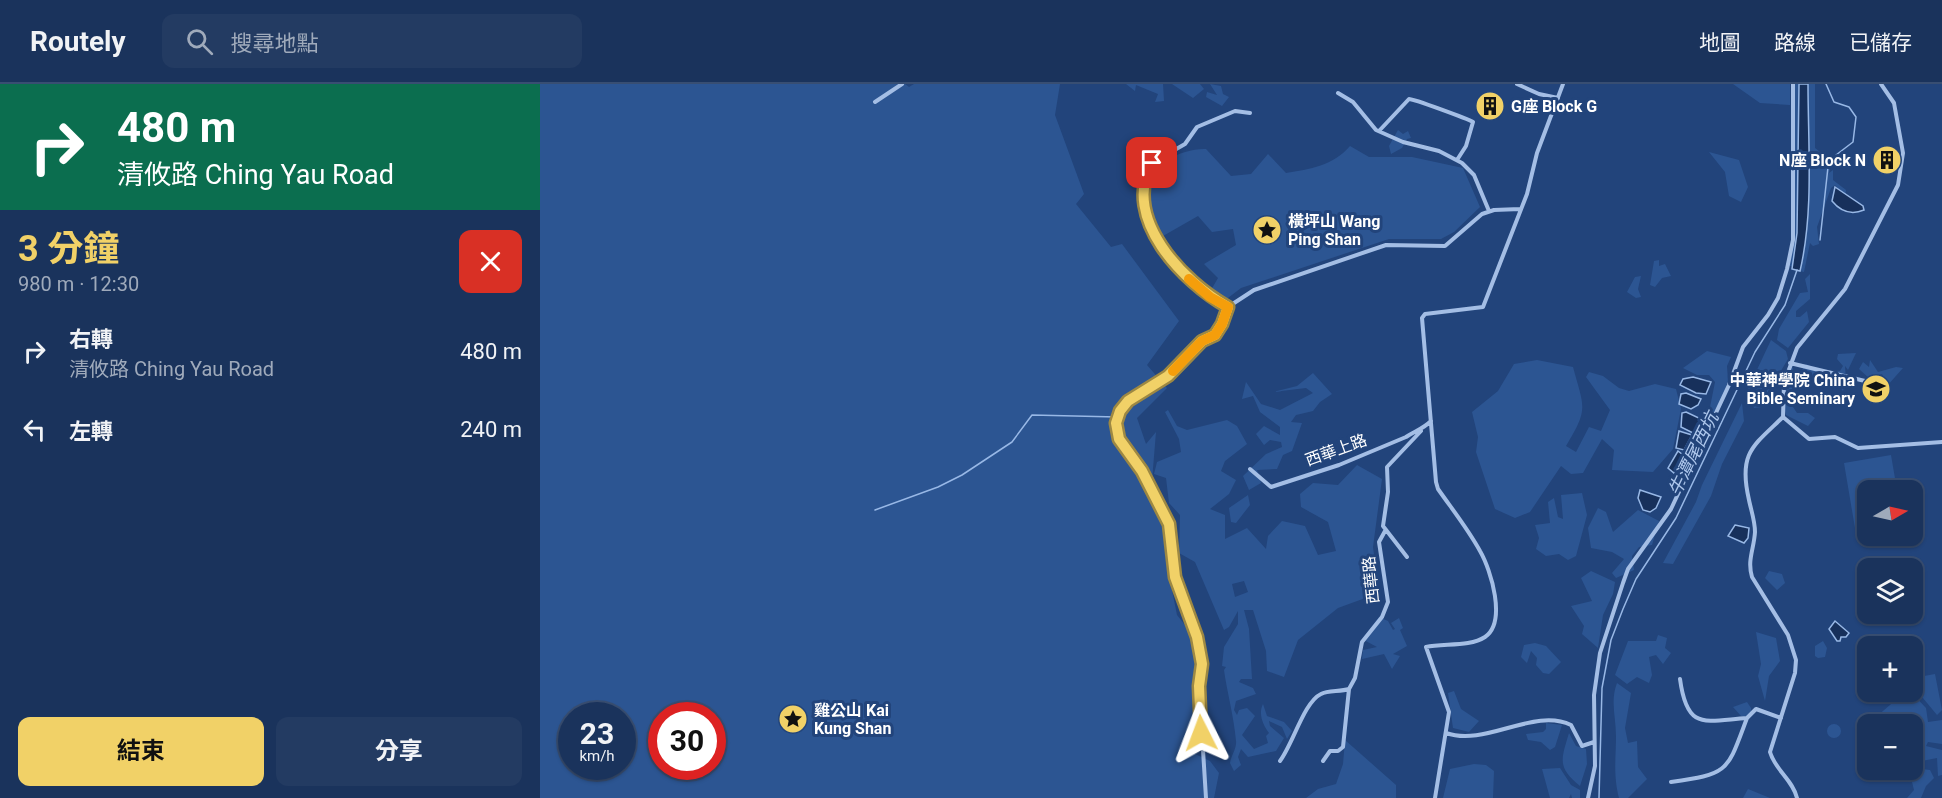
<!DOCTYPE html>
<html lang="zh-TW">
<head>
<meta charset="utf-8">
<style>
	:root { --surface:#1a335c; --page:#233b62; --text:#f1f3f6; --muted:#9faabb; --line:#384e72; --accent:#f1d167 }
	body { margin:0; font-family:Roboto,"Noto Sans TC",sans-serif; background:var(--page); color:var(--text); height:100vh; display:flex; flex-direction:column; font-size:22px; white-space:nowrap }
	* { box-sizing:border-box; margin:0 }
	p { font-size:20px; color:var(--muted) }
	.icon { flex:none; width:33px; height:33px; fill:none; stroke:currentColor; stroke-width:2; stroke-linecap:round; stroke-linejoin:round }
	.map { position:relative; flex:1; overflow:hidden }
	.sheet { display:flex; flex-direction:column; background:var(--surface); width:540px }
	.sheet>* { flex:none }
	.hud { background:#0b6e4f; color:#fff; overflow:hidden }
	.needle { width:39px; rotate:81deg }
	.buttons { position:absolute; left:1317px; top:396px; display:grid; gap:12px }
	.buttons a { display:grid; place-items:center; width:66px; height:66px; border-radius:12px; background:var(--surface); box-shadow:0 2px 4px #0004,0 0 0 2px var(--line); font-size:30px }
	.speed { position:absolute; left:18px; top:618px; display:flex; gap:12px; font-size:30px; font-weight:700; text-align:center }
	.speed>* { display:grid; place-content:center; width:78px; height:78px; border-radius:50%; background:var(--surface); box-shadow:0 2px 4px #0004,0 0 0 2px var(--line); line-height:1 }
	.speed small { font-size:15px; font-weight:400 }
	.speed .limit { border:9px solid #d22; background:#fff; color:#111 }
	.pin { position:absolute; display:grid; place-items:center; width:51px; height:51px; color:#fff; margin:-26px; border-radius:12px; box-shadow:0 3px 9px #0006 }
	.me { position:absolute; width:66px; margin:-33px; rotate:357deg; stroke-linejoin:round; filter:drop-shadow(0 0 4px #0008) }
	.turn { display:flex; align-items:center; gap:21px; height:126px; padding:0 18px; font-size:27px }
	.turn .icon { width:78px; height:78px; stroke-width:2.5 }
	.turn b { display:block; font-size:42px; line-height:51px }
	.round { display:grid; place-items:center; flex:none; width:63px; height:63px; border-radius:12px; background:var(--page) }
	.summary { display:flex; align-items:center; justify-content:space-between; height:102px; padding:0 18px }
	h1 { font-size:36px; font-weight:700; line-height:45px; color:var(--accent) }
	.button { display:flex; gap:12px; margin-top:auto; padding:12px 18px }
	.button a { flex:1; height:69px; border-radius:12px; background:var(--accent); color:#111; font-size:24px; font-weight:700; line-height:69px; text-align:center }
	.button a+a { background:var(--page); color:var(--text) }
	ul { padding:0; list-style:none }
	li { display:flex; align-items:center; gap:18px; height:78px; padding:0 18px }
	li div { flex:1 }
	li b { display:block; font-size:22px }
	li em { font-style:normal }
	header { display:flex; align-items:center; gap:36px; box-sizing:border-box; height:84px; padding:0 30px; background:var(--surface); border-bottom:2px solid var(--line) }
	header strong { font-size:28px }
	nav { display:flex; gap:33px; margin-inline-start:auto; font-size:21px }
	.search { width:420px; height:54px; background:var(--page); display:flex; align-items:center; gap:15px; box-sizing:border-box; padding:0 21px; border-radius:12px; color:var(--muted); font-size:22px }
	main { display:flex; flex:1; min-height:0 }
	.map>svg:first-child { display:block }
</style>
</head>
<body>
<header>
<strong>Routely</strong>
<div class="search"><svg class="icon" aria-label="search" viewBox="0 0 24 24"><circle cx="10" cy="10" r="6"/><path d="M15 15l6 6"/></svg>搜尋地點</div>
<nav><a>地圖</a><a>路線</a><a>已儲存</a></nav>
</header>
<main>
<section class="sheet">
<div class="hud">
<div class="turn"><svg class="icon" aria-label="right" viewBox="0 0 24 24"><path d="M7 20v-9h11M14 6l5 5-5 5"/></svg><div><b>480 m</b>清攸路 Ching Yau Road</div></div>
</div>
<div class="summary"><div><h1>3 分鐘</h1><p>980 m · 12:30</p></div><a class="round" style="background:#d93025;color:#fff"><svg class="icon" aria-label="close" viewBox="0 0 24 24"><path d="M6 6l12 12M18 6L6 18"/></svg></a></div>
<ul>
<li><svg class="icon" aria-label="right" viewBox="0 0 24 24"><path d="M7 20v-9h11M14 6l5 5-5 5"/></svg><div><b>右轉</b><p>清攸路 Ching Yau Road</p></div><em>480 m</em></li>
<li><svg class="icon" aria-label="left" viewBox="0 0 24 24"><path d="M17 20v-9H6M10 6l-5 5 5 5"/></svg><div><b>左轉</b></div><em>240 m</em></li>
</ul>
<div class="button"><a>結束</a><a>分享</a></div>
</section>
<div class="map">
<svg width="1402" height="714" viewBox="0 0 1402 714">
	<rect width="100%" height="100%" fill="#22447b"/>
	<path fill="#2c5592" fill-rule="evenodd" d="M0,0H365L369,3L374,0H520L515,31L544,110L536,120L571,163L582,160L639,237L607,281L627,304L597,334L606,360L616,348L611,409L628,437L629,491L637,531L656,555L660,571L656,596L655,670L670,677L679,689L674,714H0ZM32,632H82V682H32ZM122,632H172V682H122Z
		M586,0H623L624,17L615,18L618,10L596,1L595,7Z
		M632,0H660L664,5L653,14Z
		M670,0L681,2L683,10L689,13L682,22L666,13L667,8L677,11Z
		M1193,0H1250V21L1220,19Z
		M1255,0H1259L1257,149L1253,179L1252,182H1249L1254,152Z
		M1268,0H1275V64L1284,71V80H1291L1289,89L1293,86V96L1306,106L1305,114L1295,101L1291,104L1277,143L1279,160L1273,162L1270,159L1264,188L1260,187C1274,128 1268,60 1268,0Z
		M858,46L863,50L868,47L871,54L867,55L862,64L851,70L849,62Z
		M810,62L829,73H872L923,84L940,123L914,148L901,155H849L701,204L684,217L671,206L678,194L664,180L696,161L693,145L672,148L658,132L623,152C615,139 607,124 607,108C607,80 643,64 666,65L691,92L711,90L728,70L746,89C770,85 793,82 810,62Z
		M1169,68L1199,76L1208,103L1201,118L1189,112L1185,88Z
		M1119,176V182L1125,180L1131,192L1122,194L1115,203L1110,201L1114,177Z
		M1270,190V215L1256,227V233H1260L1267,227L1269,238L1248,264L1237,256L1239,245L1260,209L1268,208L1265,195Z
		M1101,192L1098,205L1101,213L1096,214L1087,208L1095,193Z
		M1231,256L1246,267L1248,275L1242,285L1230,322L1214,324L1206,309Z
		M1167,267L1191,273L1187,282L1188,297L1175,337L1166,341L1162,338L1169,328L1175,298L1169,291H1157L1143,284Z
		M1316,269L1308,286L1305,282L1306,296L1303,307L1295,297L1290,303L1278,294L1260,289L1266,280L1285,289L1300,287L1303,282L1297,275L1298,270Z
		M997,276L1033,283C1044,324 1049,324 1026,362L1036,368L1049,343L1061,347L1070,326L1046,293L1049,288L1063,292L1079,304L1089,307L1115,300L1136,305L1141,325L1133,365L1113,388L1072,386L1074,366L1062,355L1043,389L1031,390L1021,382L990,428L975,434L955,425L936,368L938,353L932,328L958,307L974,280Z
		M1330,276L1338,288L1356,283L1363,284L1347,302L1342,290L1330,295L1319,285L1323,278L1329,283Z
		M1253,283L1252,310L1249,311L1245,308L1243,292Z
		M773,289L792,310L780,318L773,327L756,331L751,338L762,339L752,367L743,371L737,385L717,386L721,399L709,406L703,392L726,370L742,363L741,358L730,356L724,361L716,350L724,342L740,351V343L720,328L713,312L702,315L706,298L721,320L740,326L773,309L766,304L733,308L757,302Z
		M1247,314L1257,329H1268L1275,334L1268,342L1246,331L1244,324Z
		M1202,319L1204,337L1182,380L1171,412L1133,480L1123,479L1156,418L1162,401Z
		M628,326L637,342L647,346L687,336L697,342L707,360L685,377L681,387L696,396L689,410L670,425L685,431V455L707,444L726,465L728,452L742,437L765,442L778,471L796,467L788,438L761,423L760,410L773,399L798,401L817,381L842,395L833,463L839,509L798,524L758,556L744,593L727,587L726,567L713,526H704L709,545L712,595H701L699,598L713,604L716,610L696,617L694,626L697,631L699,626L707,624L715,632L702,651L714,665L728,659L726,652L729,649C723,641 718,630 723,620L727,632L744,638L752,647L747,655L742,643L729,637L730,642L744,654L736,667L708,673L701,665L698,673L701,681L694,687L690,679C691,672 697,664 696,657C694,633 687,608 684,586L686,583L682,582L684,563L698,540V527L689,543L684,546L655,478L639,469L640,431L629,419L626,394L614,390L617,378L641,368L639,355L625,328ZM704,497L708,508L695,513L692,500Z
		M1351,371L1357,406H1328V452H1341L1317,456L1304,379Z
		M1042,409L1047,431L1036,472L1028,476L1019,470L1006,472L996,465L999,454L995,441L1010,439L1008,418L1014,414L1018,433L1023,435L1021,411Z
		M708,411L710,421L696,439L691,438L689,424Z
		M1058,424L1066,428L1073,448L1098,426L1119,437L1112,461L1099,463L1092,472L1094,486L1076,494L1072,489L1084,475L1072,468L1051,464L1048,444Z
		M1051,487L1075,498L1073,510L1063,531L1058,564L1042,550L1044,542L1031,522L1052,517L1041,494Z
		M1229,487L1242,490L1245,499L1237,506L1225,494Z
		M839,533L848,537L853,546L855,545L851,539L859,534L863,544L860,546L867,562L853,570L860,572L852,585L844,570L822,575L823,566L837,563L822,555Z
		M1216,548L1236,554L1240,577L1229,592L1225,617L1218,592L1221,580Z
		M1118,551L1127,554L1125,564L1131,569L1123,580L1116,571L1109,573L1112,591L1109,599L1097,593L1087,600L1075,591L1088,557H1116Z
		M1283,557L1287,564L1285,573L1278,574L1275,572V562Z
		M995,559L1006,562L1021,578L1009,590L1003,589L996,581L997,574L991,567L987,579L981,573L984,561Z
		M1373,580L1384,592L1395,590L1402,626L1397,631L1373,602Z
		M1077,599L1091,609L1085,644L1088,659L1097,657L1098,683L1107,695L1088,714H1079C1073,690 1076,675 1076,652C1076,633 1070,617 1077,599Z
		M914,607L921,625L939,637L929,648L913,644L908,609Z
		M1365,608H1371L1386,624L1388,638L1402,636V660L1388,658L1386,662L1402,666V691L1398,692L1397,674L1382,677L1374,684L1390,686L1394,694L1386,702L1381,714H1367L1374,706L1372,698L1350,687L1372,686V640H1333L1336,633Z
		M1207,618L1211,624V632H1201L1193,623Z
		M1006,639L1022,641L1015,663L1010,666L1001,658L988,656L986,650L1003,648L1006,645Z
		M1287 647a7 7 0 1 1 14 0a7 7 0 1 1-14 0Z
		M1029,649L1036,662L1046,665L1047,680L1040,702C1017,683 1021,676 1029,649Z
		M805,656L856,701V714H766L778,705L796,700L803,680Z
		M934,680L946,681L954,687L953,714H903L910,685Z
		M1020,684L1031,701L1040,706V714H1032L1031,710L1029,714H1010L1002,685Z
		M1208,705L1230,714H1203Z"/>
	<path fill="#17305b" stroke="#98b8e6" stroke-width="1.5" d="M1259,0H1268C1268,60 1274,128 1260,187L1252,185L1257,149Z
		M1295,103L1323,122L1324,126C1312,131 1301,128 1292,117Z
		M1153,293L1171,298L1166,310L1156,309L1140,301L1143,295Z
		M1146,309L1161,315L1158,321L1151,325L1139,320L1141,310Z
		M1146,328L1161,335L1153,349L1141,343L1142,329Z
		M1139,347L1152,351L1144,366L1136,364Z
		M1138,367L1143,371L1134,389L1128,384Z
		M1100,406L1121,413L1116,424L1110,428L1103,426L1098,414Z
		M1195,441L1209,444L1208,454L1204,459L1188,452Z
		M1295,537L1309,549L1306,553H1301L1300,557H1297L1289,545Z"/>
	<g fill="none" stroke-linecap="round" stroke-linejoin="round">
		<path stroke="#98b8e6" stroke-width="1.5" d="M1280,156L1288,83L1296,71L1313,58L1316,33L1309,23L1294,18L1286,0
			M335,426L398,403L422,391L472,358L492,331L577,333
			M1059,714L1062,604L1071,556L1083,525L1096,495L1136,434L1215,268L1245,221L1257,186"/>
		<path stroke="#a4bee5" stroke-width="4" d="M977,0L999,10L1018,14
			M798,9L813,18L836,46L863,58L899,67L922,79L934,91L949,127
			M335,18L362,0
			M839,47L869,15C874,15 928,35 933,38L926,62L917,76
			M688,223L670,213L643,190L623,167L611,140L602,100L612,79L645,60L657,43L695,27L710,29
			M1250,279L1325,297
			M1243,333C1213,362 1198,369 1209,416C1211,426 1215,437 1215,448C1214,465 1207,476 1212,493L1248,551L1256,576L1255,589L1230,668C1235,686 1253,696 1257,714
			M1243,333L1244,299L1257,264L1305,205L1358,101L1363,69L1354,19L1341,0
			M1243,333L1269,355L1295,353L1318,364L1402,358
			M710,385L731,403L799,381L866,353C875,347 883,345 891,337
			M867,473L843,442L848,408L847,383L881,347
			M1140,595C1147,647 1164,637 1207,634L1216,625L1241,634
			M906,649C946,663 994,623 1031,641L1042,662L1054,658
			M740,677C753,660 764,618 781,610C788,606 800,608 809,605
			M783,677L790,667H798L803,663L809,605L815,594L822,558L842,533L848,518L839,458L845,447
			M1131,698C1190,690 1187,687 1207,634
			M666,714L659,602L662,580L659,556L637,499L627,436L600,383L579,355L576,342L579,330L588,317L628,292L662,257L675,251L682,240L688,223L714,206L846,161L905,162L942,130L954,126L980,125
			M895,714L909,628L886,563C903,559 930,563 945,553C967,538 951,486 940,467C928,445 912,425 898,405L896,398L882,234L885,230L943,223L987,110L997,69L1023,0
			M1048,714L1055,682L1054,611L1060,569L1083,499L1088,485L1131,425L1189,301L1203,263L1228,231L1238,214L1247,185L1253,156V0"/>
	</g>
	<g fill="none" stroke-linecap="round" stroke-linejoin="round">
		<g stroke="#9d8843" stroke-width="15">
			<path id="route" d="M612,79C581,134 643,198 688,223L682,240L675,251L662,257L628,292L588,317L580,327L576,339L579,355L602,387L629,440L635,493L657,553L662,580L659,602L661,649"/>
		</g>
		<use href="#route" stroke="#f1d167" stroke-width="10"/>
		<path stroke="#f59e0b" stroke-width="10" d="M633,287L662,257L675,251L682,240L688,223L670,213L649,195"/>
	</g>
	<defs>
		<g id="building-disc" transform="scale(1.5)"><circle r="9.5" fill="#f1d167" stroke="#22447b"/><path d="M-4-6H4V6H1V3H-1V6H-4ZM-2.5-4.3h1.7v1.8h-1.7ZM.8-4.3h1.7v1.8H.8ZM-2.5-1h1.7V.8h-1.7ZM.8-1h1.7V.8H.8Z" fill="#111"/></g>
		<g id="sight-disc" transform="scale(1.5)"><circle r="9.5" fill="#f1d167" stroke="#22447b"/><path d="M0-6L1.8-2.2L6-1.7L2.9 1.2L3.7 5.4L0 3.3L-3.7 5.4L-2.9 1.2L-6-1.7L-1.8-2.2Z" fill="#111"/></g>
		<g id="university-disc" transform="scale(1.5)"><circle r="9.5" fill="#f1d167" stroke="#22447b"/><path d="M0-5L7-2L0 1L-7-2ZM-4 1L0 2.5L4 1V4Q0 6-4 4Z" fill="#111"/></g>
	</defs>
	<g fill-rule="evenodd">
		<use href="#building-disc" x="950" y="22"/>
		<use href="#building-disc" x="1347" y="76"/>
		<use href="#sight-disc" x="727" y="146"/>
		<use href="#university-disc" x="1336" y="305"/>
		<use href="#sight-disc" x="253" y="635"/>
	</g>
	<g text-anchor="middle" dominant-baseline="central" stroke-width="6" stroke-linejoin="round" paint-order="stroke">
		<g font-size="16" font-weight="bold" fill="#fff" stroke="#22447b" text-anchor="start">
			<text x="971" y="22">G座 Block G</text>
			<text x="1326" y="76" text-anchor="end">N座 Block N</text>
			<text x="748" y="137">橫坪山 Wang<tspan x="748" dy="18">Ping Shan</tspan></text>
			<text x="1315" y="296" text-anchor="end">中華神學院 China<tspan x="1315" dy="18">Bible Seminary</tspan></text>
			<text x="274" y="626">雞公山 Kai<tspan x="274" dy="18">Kung Shan</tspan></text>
		</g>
		<g font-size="16" fill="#fff" stroke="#22447b">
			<text transform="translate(796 366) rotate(-20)">西華上路</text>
			<text transform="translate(831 496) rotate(-96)">西華路</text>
		</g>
		<g font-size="18" font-style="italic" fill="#afc8ed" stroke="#22447b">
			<text transform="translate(1153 370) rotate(-64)">牛潭尾西坑</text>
		</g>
	</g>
</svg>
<div class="buttons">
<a><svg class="needle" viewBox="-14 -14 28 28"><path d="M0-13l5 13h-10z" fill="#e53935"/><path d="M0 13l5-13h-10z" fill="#9faabb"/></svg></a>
<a><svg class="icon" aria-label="layers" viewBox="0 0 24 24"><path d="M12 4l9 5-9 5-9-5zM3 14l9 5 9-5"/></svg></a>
<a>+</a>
<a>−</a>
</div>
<div class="speed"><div>23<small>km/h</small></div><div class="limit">30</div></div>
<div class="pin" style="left:612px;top:79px;background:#d93025"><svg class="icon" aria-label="arrive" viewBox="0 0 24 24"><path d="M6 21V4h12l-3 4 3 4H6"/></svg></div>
<svg class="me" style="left:661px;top:649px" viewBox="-20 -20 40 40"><path d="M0-17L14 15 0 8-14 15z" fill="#f1d167" stroke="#fff" stroke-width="4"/></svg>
</div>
</main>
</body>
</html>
